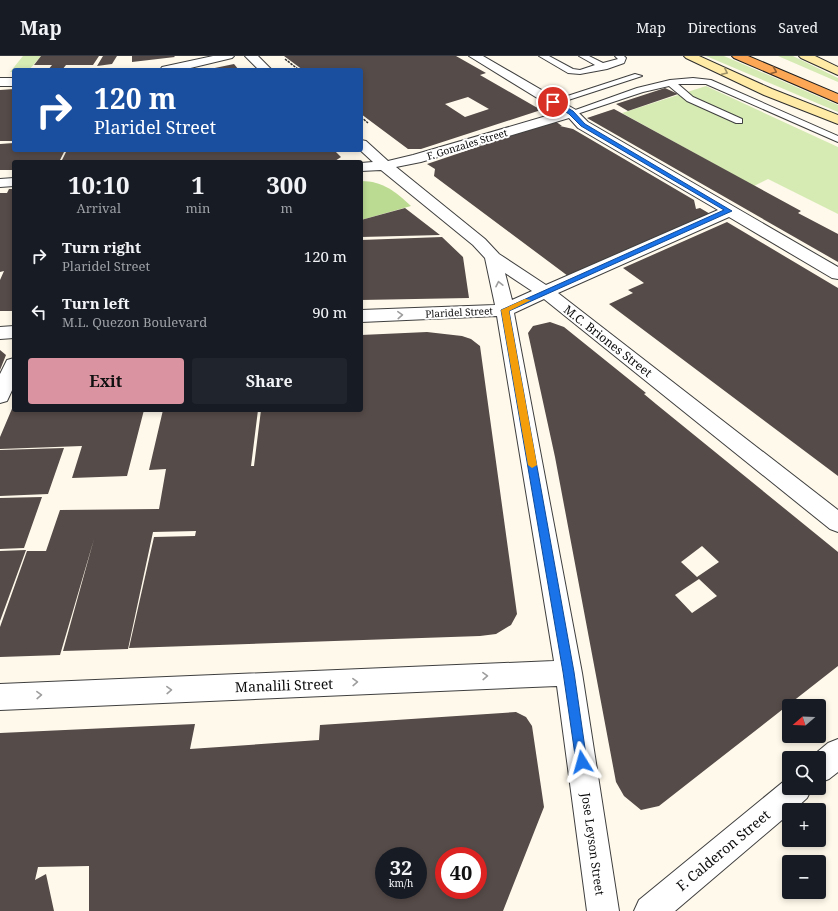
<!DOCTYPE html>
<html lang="en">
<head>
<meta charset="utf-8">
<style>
	:root { --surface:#171b24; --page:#20242c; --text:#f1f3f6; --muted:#9ea1a6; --line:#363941; --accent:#da94a1 }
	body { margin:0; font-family:"Noto Serif",serif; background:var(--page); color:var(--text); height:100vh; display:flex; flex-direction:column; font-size:15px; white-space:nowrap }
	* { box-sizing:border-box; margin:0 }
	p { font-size:13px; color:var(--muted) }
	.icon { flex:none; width:22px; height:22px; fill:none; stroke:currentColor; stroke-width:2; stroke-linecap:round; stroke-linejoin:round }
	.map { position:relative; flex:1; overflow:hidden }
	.sheet { position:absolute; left:12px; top:104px; width:351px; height:252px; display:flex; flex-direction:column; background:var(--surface); border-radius:4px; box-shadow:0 2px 6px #0003 }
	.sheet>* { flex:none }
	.hud { position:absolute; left:12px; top:12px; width:351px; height:84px; border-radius:4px; box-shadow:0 2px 6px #0003; background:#1a4fa0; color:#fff; overflow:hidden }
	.needle { width:26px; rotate:251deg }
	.controls { position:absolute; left:782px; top:643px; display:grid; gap:8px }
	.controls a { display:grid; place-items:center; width:44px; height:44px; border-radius:4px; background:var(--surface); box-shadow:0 2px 6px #0003; font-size:20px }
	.speed { position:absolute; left:375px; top:791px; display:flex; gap:8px; font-size:20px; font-weight:700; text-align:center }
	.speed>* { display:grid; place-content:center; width:52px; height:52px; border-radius:50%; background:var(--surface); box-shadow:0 2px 6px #0003; line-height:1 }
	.speed small { font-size:10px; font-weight:400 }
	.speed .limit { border:6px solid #d22; background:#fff; color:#111 }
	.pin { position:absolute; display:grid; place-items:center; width:34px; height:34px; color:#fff; margin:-17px; border:2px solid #fff; border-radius:50%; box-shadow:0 1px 4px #0007 }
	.me { position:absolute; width:44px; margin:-22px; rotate:352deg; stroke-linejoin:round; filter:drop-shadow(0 0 3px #0008) }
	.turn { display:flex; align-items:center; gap:14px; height:84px; padding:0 16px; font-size:18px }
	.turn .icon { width:52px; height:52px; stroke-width:2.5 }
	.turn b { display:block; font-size:28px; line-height:34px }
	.eta { display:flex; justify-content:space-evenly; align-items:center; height:68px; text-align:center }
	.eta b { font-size:24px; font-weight:700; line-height:28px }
	.button { display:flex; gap:8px; margin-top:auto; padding:8px 16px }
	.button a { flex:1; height:46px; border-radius:4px; background:var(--accent); color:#111; font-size:16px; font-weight:700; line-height:46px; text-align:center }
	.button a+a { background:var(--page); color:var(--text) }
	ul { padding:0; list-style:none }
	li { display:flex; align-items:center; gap:12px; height:56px; padding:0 16px }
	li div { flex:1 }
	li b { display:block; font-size:15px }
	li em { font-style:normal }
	header { display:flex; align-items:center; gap:24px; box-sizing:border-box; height:56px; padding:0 20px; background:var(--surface); border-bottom:1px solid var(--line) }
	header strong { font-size:19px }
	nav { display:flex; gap:22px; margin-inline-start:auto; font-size:14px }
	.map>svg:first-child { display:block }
</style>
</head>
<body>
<header>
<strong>Map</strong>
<nav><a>Map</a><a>Directions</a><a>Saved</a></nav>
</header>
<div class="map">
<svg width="838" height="855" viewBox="0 0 838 855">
	<rect width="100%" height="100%" fill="#fff9eb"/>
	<path fill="#d6eab4" d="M23,0H41L29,14H14V16H10Z
		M706,0H724L838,49V56Z
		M778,0H793L838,22V26Z
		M706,30L838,91V158L768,123L754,130L622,57Z"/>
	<path fill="#bbdb92" d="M361,125C383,125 396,136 411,150L361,164Z"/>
	<path fill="#554b48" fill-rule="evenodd" d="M41,0H99L93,9H66L62,14H48L52,9H34Z
		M103,0H117L112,8L97,10Z
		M132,0H174L175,1L132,6Z
		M284,0H456L486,17L480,19L541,54L421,93H408L361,58V14H303ZM468,41L489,53L465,61L445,48Z
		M234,8L239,14H210V13Z
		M665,32L678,38L628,55L616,48Z
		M14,33V85H0V34Z
		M614,53L801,155L798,157L838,178V206L587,62Z
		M555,65L562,70H560L573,73L694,144L696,153L700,152L712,159L568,220L434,120L435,113L427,108Z
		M14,87V94H65L59,106H14V114H0V88Z
		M67,94H334L341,101L335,105L327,106H61Z
		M9,133H14V255H0V224L4,215L0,216V137H7Z
		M405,152L440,179L361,181V164Z
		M727,166L838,232V420L609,248L633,237L628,234L644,227L623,212Z
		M442,181L463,201L469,242L361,244V184Z
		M550,266L564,271L646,337L644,338L656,348L838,496V610L659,750L641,754L624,740L616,726L555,401L528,277L533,270ZM702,490L719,506L697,521L681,506ZM699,523L717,540L692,557L675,539Z
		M427,276L462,280L471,283L480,290L517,558L511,569L496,578L480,580L129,592L154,481L195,480L196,475L153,476L128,593L63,595L94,483L60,599L0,601V571L27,495H46L60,454L159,453L166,413L149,414L163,354H258L251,410H254L261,354H361V279Z
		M0,294L6,299L0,314Z
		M14,348V354H144L127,420L72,422L82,390L0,393V381Z
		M64,392L48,438L0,440V394Z
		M42,441L24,492L0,493V442Z
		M26,494L0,565V495Z
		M516,656L526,661L532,670L544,751L503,855H89V810L38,811L35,824L46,818L54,855H0V677L195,668L190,693L319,684L320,669ZM384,800H418V834H384ZM444,800H478V834H444Z"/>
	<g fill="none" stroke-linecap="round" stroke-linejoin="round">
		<g stroke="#3f3f3f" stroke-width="2">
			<path id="service" d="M539,0H549L573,13L580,14L595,9L579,0H589L603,7L618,3L615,0H624L626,2L624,7L607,13L580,18L568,17Z
				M635,18L642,20L556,48L553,49L549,46Z
				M693,22L711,24L838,80V86L706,28H678L693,41L742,63V67H736L687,45L669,30L643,36L574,59H568L567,57L637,32L670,24Z"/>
		</g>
		<g stroke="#3f3f3f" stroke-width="2">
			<path id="tertiary" d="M213,0H234L232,2L182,14H160L162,11Z
				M245,0H258L272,14H259Z
				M469,0H483L576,54L588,66L838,211V223L832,222L729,161L558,237L838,454V476L830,473L544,243L514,257L582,617L619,855H587L557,630L0,654V628L554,605L497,260L361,266V254L495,249L485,202L473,189L381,114L361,115V107L373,106L360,94L361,84L366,85L388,105L413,99L560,56ZM569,62L578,72L718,154L546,229L499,198L485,183L396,111L421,106ZM505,217L532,235L512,244Z
				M0,22H14V30H0Z
				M14,122V130L0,131V123Z
				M14,270V282L0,283V271Z
				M14,302V330L7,345L0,347V318L7,304Z
				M838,683V716L829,723L819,727V702H810L828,687Z
				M789,721V732H812L807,742L794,754H789V758L675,855H634L639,844Z"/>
		</g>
		<g stroke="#2e2e2e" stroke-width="2">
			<path id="secondary" d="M684,0H699L772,33L838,59V68L764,39L686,2Z
				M799,0H815L838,11V19L801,2Z"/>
		</g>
		<g stroke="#1d1d1d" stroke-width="2">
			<path id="trunk" d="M732,0H748L838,38V47L734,2Z"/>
		</g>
		<path stroke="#2e2e2e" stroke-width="1.5" stroke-dasharray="2.5 1" stroke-linecap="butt" d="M285,3L299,14
			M361,61L368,67"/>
		<use href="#service" fill="#fff" fill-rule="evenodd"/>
		<use href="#tertiary" fill="#fff" fill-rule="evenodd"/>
		<use href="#secondary" fill="#ffeba6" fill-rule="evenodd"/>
		<use href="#trunk" fill="#fba756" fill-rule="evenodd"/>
	</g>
	<defs><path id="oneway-chevron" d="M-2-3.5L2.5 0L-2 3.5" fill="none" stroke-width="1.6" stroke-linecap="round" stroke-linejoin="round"/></defs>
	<use stroke="#8f6135" href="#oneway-chevron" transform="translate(774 15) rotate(23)"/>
	<use stroke="#9e9268" href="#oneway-chevron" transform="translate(725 16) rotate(25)"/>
	<g stroke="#9e9e9e">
		<use href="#oneway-chevron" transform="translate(499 228) rotate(-102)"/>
		<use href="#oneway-chevron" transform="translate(400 259) rotate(-3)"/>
		<use href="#oneway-chevron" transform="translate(485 620) rotate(-2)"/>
		<use href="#oneway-chevron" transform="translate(355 626) rotate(-2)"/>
		<use href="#oneway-chevron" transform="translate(169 634) rotate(-2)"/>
		<use href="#oneway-chevron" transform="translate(39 639) rotate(-2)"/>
	</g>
	<path fill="#1a73e8" stroke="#114b97" d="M553,44L573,55L585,68L732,155L509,255L574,616L587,706L586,710L582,712L577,710L576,706L563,616L501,254L724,154L581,70L569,58L551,47Z"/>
	<path fill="#f59e0b" d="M525,243L531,244L509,255L537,409L532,412L528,409L501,254Z"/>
	<g text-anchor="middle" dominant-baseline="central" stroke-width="4" stroke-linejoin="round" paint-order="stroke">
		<g font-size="10" fill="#0c0c0c" stroke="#fff">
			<text transform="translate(467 88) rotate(-17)">F. Gonzales Street</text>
			<text transform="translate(459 256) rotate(-3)">Plaridel Street</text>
		</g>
		<g font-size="12" fill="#0c0c0c" stroke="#fff">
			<text transform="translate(608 285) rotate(38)">M.C. Briones Street</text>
			<text transform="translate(593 788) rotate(82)">Jose Leyson Street</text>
		</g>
		<g font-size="14" fill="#0c0c0c" stroke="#fff">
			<text transform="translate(284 629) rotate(-2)">Manalili Street</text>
			<text transform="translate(723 794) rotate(-40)">F. Calderon Street</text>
		</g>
	</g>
</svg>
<div class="controls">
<a><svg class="needle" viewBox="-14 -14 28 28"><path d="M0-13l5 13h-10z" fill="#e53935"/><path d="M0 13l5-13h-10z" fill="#9ea1a6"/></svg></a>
<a><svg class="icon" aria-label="search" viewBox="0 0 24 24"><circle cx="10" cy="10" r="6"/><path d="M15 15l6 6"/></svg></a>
<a>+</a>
<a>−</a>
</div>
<div class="speed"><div>32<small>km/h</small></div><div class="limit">40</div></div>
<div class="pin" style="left:553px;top:46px;background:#d93025"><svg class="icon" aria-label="arrive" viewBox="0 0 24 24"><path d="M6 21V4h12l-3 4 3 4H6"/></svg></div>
<svg class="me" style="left:582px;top:706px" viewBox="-20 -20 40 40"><path d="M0-17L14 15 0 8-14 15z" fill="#1a73e8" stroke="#fff" stroke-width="4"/></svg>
<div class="hud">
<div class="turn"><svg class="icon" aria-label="right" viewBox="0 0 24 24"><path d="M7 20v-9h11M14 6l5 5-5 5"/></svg><div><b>120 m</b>Plaridel Street</div></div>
</div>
<section class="sheet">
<div class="eta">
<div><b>10:10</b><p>Arrival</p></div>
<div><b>1</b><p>min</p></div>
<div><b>300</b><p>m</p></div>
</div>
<ul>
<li><svg class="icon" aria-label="right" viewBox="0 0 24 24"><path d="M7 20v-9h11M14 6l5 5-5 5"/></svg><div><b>Turn right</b><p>Plaridel Street</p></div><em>120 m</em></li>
<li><svg class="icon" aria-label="left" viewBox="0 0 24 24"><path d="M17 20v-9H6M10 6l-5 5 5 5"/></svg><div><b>Turn left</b><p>M.L. Quezon Boulevard</p></div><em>90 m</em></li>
</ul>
<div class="button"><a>Exit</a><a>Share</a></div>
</section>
</div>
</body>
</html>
